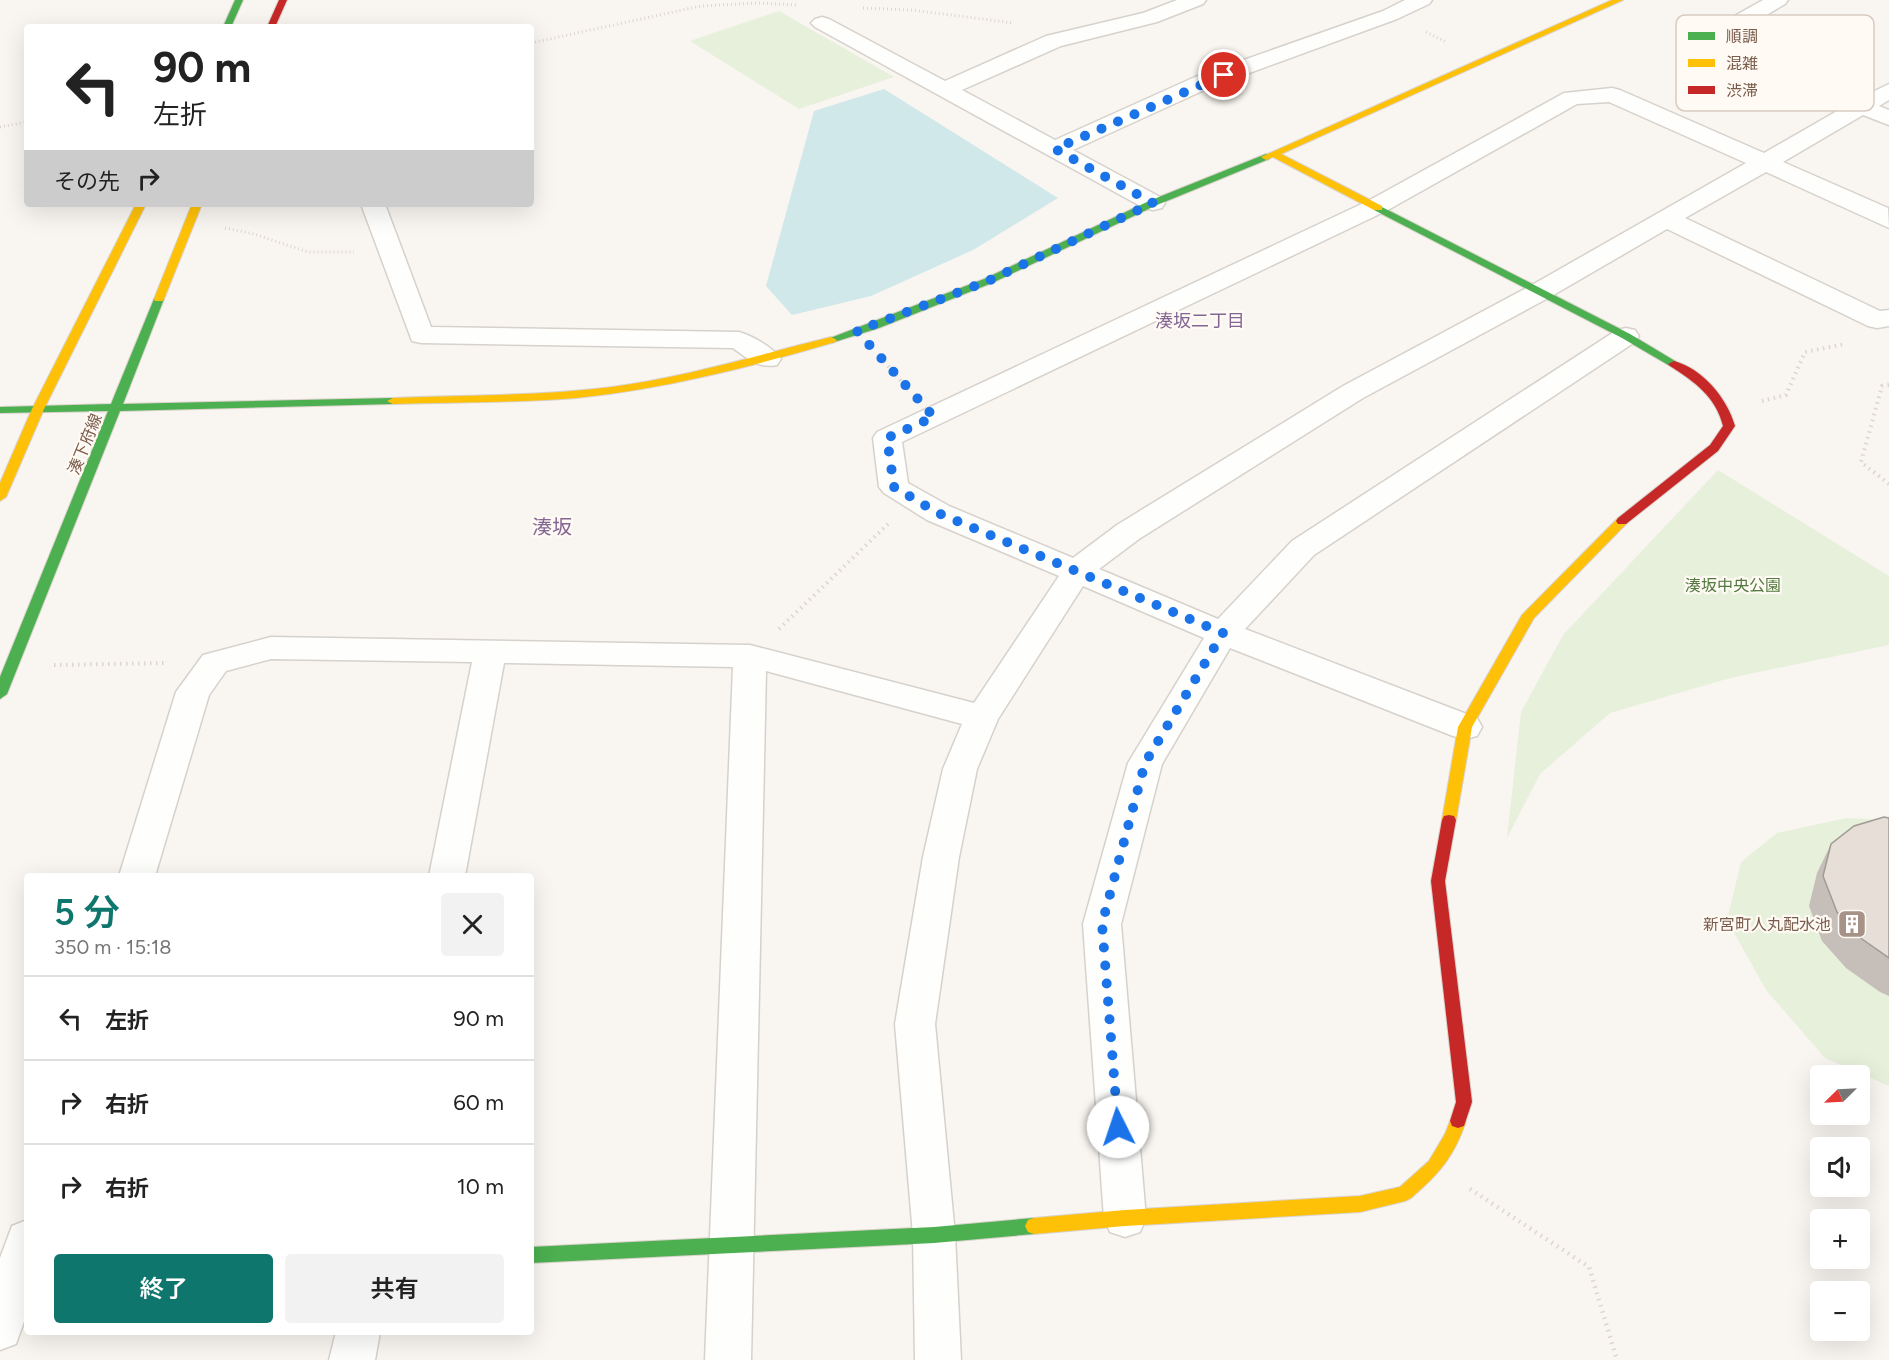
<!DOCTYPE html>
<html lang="ja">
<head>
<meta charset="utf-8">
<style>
	:root { --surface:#fff; --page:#f2f2f2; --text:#222; --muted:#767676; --line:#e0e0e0; --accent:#0f766e }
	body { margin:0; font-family:Figtree,"Noto Sans JP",sans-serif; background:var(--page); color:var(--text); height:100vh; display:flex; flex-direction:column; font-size:22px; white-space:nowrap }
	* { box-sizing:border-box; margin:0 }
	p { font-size:20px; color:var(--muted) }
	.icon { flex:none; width:33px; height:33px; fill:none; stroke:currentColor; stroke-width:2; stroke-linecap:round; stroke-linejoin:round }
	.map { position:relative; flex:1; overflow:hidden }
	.side { position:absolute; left:24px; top:873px; width:510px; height:462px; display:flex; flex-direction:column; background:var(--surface); border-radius:6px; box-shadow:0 6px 24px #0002 }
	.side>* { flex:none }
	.guide { position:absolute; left:24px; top:24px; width:510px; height:183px; border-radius:6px; box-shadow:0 6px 24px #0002; background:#fff; color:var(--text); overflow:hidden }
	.needle { width:39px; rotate:246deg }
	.controls { position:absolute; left:1810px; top:1065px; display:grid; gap:12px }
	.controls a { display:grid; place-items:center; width:60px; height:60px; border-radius:6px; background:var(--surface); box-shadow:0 6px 24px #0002; font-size:30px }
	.pin { position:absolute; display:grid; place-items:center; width:51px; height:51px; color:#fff; margin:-26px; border:3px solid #fff; border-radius:50%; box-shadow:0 2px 6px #0007 }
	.me { position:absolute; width:66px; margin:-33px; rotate:356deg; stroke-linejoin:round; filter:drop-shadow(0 0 4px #0008) }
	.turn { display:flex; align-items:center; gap:21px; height:126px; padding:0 30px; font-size:27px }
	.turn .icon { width:78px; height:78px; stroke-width:2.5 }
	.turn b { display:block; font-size:42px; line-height:51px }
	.then { display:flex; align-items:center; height:57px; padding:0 30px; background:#0003; gap:12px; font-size:22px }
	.round { display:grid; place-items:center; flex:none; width:63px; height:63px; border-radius:6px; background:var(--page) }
	.summary { display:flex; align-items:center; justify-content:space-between; height:102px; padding:0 30px }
	h1 { font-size:36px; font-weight:600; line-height:45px; color:var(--accent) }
	.button { display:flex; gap:12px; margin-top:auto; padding:12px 30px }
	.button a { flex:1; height:69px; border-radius:6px; background:var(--accent); color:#fff; font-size:24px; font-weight:600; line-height:69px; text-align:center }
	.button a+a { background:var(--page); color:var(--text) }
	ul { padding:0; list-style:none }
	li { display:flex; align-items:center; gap:18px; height:84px; padding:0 30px; border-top:2px solid var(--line) }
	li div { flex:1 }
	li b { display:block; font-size:22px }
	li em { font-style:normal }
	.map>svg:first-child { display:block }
</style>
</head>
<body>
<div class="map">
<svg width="1889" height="1360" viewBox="0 0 1889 1360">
	<rect width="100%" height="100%" fill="#f9f5f0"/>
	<path fill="#e7f0db" d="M779,11L894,77L799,109L690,41Z
		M1718,470L1889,576V645L1730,678L1610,713L1540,774L1507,838L1521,712L1563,635Z
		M1847,818L1889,820V1086L1825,1058L1766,990L1727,920L1741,862L1777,833Z"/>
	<path fill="#d0e8ea" d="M884,89L1058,198L973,250L871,296L792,315L766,286L814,111Z"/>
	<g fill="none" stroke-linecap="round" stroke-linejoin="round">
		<g stroke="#d7d1cb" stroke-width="3">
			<path id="street" d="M1177,0H1206L1203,4L1157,22L1061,46L962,90L1055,140L1195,77L1383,11L1405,0H1432L1429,4L1397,19L1211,87L1073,150L1162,198L1165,203L1162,208L1153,210L1144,208L815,27L811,23L815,19L822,17L829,19L945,81L1046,36L1143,13Z
				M1763,0H1788L1785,4L1729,37L1742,49L1860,98L1889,84V100L1879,106L1889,110V125L1863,115L1783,162L1888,208L1889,228L1766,172L1685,218L1880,311L1889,310V326L1877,328L1868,326L1667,229L1550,297L1363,398L1139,539L1099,569L1218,619L1292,541L1617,330L1626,328L1635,330L1639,336L1635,342L1314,555L1245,629L1477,718L1482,727L1477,736L1465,739L1453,736L1230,648L1162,764L1121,924L1146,1218L1140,1232L1125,1237L1110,1232L1104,1218L1083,924L1128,763L1204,638L1083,586L998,719L977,769L959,857L935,1024L955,1235L961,1360H915L913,1235L895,1024L923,857L943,769L962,724L766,671L751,1360H705L733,667L504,663L465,876H429L472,662L271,659L226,671L209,695L155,876H119L176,692L203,655L271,637L750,645L974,703L1059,576L927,520L884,493L879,487L873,438L877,432L1368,201L1564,93L1612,88L1620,90L1764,153L1844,107L1726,59L1705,36L1708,31ZM1609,102L1746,163L1532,285L1343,386L1117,525L1073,558L949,506L908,483L902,442L1386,211L1577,104Z
				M361,204H385L431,327L739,332C753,336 772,347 781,359L777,365C758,369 747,358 733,348L421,343L412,341Z
				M27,1220V1313L16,1344L0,1350V1258L12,1226Z
				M336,1332H380L375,1360H329Z"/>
		</g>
		<g stroke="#d9d2cb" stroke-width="2">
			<path id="fast" d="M235,0H243L231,27H223Z
				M1266,154L1271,157L1269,159L1157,205L992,283L879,328L831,343L825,340L984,279L1149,201Z
				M1378,205L1630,334L1680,364L1674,367L1670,366L1622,338L1374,210L1373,208Z
				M159,296L164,299L123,404L393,398L399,401L393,404L120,411L7,694L0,699V677L108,411L0,413V407L111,404L154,299Z
				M1034,1218L1040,1220L1043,1226L1040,1232L1034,1234L934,1243L531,1263V1247L934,1227Z"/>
		</g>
		<g stroke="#d9d2cb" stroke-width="2">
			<path id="slow" d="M1612,0H1623L1281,154L1382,206V210H1374L1273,157L1266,160L1261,157Z
				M136,204H146L44,409L6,497L0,501V483L32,409Z
				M192,204H202L164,299L163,301H155L154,299Z
				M831,337L837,340L835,342C750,367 664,389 576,398C515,403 454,402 393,404L387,401L393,398C466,395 540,396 612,387C687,377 758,355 831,337Z
				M1622,517L1628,521L1626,524L1534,618L1472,727L1456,820L1454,824H1444L1442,820L1458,727L1522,615L1618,518Z
				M1458,1114L1464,1116L1466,1121C1454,1157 1439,1174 1411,1198L1405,1201L1360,1212L1125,1226L1034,1234L1028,1232L1025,1226L1028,1220L1034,1218L1125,1210L1360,1196L1400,1187L1429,1161L1445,1134L1452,1116Z"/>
		</g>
		<g stroke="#d9d2cb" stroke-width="2">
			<path id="jam" d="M279,0H287L275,27H267Z
				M1674,361C1703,369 1727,398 1735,426L1718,451L1626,524H1618L1616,521L1618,518L1710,445L1723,426C1716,397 1695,382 1670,366L1668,364Z
				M1449,815L1454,816L1456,820L1445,881L1472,1102L1464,1126L1458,1128L1452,1126L1450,1121L1456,1102L1431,881L1442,820L1444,816Z"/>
		</g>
		<path stroke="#dcd5d0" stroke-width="3" stroke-dasharray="1 3" stroke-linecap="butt" d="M863,8L911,10L1014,23
			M1426,32L1446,42
			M531,43L701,6L759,3L796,5
			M0,127L27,122
			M225,228L254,234L308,252H354"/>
		<path stroke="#dcd5d0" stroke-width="4" stroke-dasharray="1.5 4.5" stroke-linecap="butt" d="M880,357L909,390
			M1889,385L1882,386L1861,462L1889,484
			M1762,401L1786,395L1805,352L1845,344
			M779,629L888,524
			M54,665L167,663"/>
		<path stroke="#dcd5d0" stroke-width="4.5" stroke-dasharray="1.5 5" stroke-linecap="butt" d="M1470,1189L1589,1267L1617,1360"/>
		<use href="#street" fill="#fefefd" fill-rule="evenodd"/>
		<use href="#fast" fill="#4caf50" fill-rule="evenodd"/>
		<use href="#slow" fill="#ffc107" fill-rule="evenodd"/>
		<use href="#jam" fill="#c62828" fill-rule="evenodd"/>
	</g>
	<path fill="#c6bfb9" d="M1889,818V996L1880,992L1846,968L1822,941L1809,906L1817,873L1831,844Z"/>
	<path fill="#e6ded7" stroke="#a19b96" stroke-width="1.5" d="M1884,817L1889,818V958L1862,939L1837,912L1823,876L1831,844L1854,826Z"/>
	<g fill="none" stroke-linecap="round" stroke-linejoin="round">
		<path stroke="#1a73e8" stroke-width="10" stroke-dasharray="0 18" d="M1118,1127L1102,924L1145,763L1223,633L938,513L894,487L887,438L934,417L857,331L988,281L1153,203L1055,149L1224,75"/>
	</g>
	<defs>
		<g id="building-square" transform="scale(1.5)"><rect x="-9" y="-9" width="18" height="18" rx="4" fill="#a69286" stroke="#fffaf3"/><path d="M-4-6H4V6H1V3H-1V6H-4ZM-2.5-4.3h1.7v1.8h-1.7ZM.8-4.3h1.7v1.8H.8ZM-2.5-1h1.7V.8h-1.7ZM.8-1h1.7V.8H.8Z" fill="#fff"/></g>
	</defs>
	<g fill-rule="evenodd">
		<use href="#building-square" x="1852" y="924"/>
	</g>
	<g text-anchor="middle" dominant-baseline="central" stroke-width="4.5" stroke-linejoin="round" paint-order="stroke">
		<g font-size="16" fill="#7a5c4d" stroke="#fffaf3">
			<text transform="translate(85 444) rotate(-68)">湊下府線</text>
		</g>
		<g font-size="16" fill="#537a41" stroke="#fffaf3">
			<text x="1733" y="585">湊坂中央公園</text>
		</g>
		<g font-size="16" fill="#7a5c4d" stroke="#fffaf3" text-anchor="end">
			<text x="1831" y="924">新宮町人丸配水池</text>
		</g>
		<g font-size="18" fill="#846695" stroke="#fffaf3">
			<text x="1200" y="321">湊坂二丁目</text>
		</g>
		<g font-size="20" fill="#846695" stroke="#fffaf3">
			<text x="552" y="527">湊坂</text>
		</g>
	</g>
	<rect x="1676" y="15" width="198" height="96" rx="9" fill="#fffaf3" stroke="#d7cbc1" stroke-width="1.5"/>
	<rect x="1688" y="32" width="27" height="8" fill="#4caf50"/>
	<rect x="1688" y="59" width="27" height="8" fill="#ffc107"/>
	<rect x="1688" y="86" width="27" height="8" fill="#c62828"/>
	<g font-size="16" fill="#7a5c4d">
		<text x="1726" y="42">順調</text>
		<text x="1726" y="69">混雑</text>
		<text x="1726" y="96">渋滞</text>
	</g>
</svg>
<div class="controls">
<a><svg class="needle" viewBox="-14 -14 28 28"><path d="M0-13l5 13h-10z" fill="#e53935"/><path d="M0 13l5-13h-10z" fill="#767676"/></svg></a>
<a><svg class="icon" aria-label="sound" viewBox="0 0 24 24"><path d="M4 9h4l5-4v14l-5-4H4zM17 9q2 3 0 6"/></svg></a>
<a>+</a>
<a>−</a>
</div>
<div class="pin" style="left:1224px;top:75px;background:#d93025"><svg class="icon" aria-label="arrive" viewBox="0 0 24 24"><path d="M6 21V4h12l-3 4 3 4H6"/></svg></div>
<svg class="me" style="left:1118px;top:1127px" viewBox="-20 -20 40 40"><circle r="19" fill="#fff"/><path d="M0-13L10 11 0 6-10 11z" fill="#1a73e8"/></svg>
<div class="guide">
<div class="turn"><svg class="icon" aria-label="left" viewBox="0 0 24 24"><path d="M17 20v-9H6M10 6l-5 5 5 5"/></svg><div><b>90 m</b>左折</div></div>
<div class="then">その先<svg class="icon" aria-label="right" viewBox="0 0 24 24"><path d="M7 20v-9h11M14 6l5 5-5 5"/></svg></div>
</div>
<section class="side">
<div class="summary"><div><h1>5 分</h1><p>350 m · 15:18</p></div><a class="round"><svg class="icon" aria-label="close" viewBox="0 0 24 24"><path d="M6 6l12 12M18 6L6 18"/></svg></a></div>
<ul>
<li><svg class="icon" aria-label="left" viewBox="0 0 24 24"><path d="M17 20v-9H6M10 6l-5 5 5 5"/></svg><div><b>左折</b></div><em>90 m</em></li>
<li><svg class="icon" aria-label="right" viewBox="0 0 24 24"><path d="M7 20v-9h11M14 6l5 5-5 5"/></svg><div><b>右折</b></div><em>60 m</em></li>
<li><svg class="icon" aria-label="right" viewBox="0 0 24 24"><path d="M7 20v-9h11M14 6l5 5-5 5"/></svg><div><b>右折</b></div><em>10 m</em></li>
</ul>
<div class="button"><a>終了</a><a>共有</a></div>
</section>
</div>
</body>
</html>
